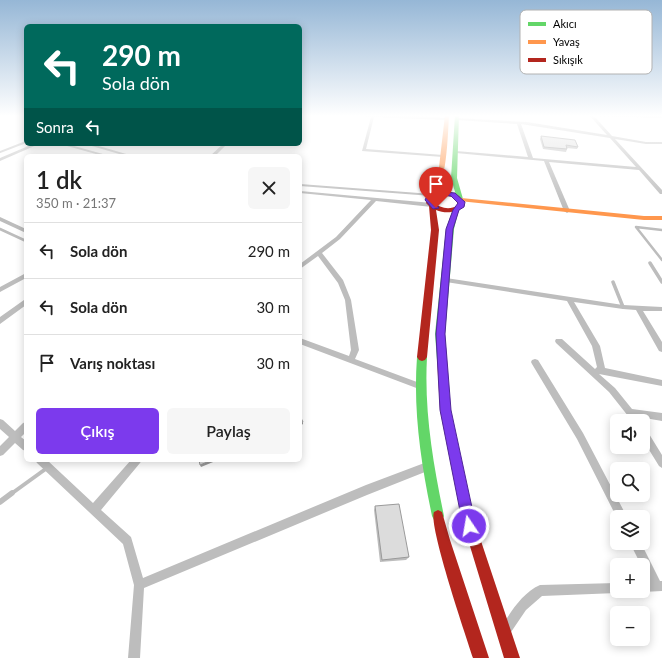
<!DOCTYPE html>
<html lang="tr">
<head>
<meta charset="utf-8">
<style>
	:root { --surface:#fff; --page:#f6f6f6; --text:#222; --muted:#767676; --line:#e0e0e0; --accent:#7c3aed }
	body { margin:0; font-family:Lato,sans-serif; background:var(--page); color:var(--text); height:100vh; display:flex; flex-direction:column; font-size:15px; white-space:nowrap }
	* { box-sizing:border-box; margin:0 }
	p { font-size:13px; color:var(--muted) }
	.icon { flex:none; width:22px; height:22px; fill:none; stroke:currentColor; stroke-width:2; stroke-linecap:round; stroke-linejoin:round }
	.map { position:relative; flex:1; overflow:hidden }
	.details { position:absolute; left:24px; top:154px; width:278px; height:308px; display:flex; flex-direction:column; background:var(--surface); border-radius:6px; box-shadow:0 2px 10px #0003 }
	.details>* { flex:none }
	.guide { position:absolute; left:24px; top:24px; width:278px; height:122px; border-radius:6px; box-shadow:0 2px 10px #0003; background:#00695c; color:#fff; overflow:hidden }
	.controls { position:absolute; left:610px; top:414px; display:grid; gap:8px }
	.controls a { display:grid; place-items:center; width:40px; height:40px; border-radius:6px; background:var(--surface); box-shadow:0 2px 10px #0003; font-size:20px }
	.pin { position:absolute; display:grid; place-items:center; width:34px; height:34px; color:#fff; margin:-41px -17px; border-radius:50% 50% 50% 0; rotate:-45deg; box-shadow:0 0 4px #0007 }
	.pin .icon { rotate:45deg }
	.me { position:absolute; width:44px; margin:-22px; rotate:348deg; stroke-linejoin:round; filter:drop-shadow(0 0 3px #0008) }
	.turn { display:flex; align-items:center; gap:14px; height:84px; padding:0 12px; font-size:18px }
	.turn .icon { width:52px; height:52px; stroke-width:2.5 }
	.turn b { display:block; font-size:28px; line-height:34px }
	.then { display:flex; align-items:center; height:38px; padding:0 12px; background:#0003; gap:8px; font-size:15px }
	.round { display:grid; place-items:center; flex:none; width:42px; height:42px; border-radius:6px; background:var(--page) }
	.summary { display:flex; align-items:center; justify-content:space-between; height:68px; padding:0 12px }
	h1 { font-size:24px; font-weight:600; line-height:30px }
	.button { display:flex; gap:8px; margin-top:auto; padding:8px 12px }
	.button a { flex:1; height:46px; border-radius:6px; background:var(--accent); color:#fff; font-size:16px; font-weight:600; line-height:46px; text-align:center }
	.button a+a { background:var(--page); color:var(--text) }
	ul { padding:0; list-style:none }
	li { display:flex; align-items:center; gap:12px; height:56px; padding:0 12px; border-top:1px solid var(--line) }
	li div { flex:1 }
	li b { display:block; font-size:15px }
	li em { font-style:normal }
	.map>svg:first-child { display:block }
</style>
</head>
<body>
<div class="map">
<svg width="662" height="658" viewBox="0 0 662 658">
	<rect width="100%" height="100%" fill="#fff"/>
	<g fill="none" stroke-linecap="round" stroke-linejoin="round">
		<path stroke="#bbb" stroke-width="2" d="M0,152L26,142"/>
		<path stroke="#bdbdbd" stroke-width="2.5" d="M0,229L26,241
			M662,230L636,227L662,260"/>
		<path stroke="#bdbdbd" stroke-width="3.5" d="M650,263L662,282
			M613,282L623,307"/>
		<path stroke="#bdbdbd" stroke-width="4" d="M11,494L47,468"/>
		<path stroke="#bdbdbd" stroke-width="5.5" d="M0,502L12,493"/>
		<path fill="#bdbdbd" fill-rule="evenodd" d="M360,115H389L447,118V120H446L374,117L366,149L443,155L445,156L443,157L362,151L371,117Z
			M589,115L662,116V118L594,116L612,136L646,142H662V144H646L615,139L662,190V194H660L639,170L549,162L570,211L567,213L564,211L544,161L456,153L454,152L456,151L528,157L517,124L457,120H456V118L527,122L607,135ZM521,124L610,138L636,167L533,158Z
			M33,144H39L0,161V158Z
			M60,144H67L110,156H103Z
			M85,144H92L133,156H126Z
			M223,144H227L215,156H210Z
			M300,184L432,194L434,195L432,196L300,186Z
			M300,191L432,203L435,205L432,207L376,201L340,239L322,253L343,280L351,300L359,350L355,359L425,385L426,387L425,389L422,390L419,389L300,344V338L349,356L351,350L345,300L338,283L318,256L300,269V264L336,237L371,200L300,193Z
			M0,217L26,229V233L0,221Z
			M26,273V278L0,292V287Z
			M444,278H446L623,305L662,307V311H643L662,342V352L659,351L636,310L623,309L574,302L600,346L605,368L662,380V386L599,374L615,388L632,409L662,413V421L639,417L641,421H632L609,392L556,343L555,341L556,339H562L595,369L597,367L592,346L567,301L446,282L443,280Z
			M24,300H26V305L0,324V317Z
			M535,359L538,360L583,433L627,517L617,518L577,439L532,364L531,362L532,360Z
			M0,419L3,420L15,431L23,423L26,422V432L21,437L26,441V451L23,450L15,443L3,455L0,456V446L9,437L0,429Z
			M643,428L646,429L662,455V468L659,466L643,440Z
			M35,460H47L93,503L131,460H142L140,463L101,510L131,537L143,578L366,485L427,462L430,464L432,467L430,470L367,495L144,588L140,658H128L134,585L123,544L37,463Z
			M630,543H641L660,581H662V591L643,592L639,591H643V582L649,581L643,570V565H641Z
			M617,583V591H621L617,593L542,596L526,610L509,635L505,637L501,635L499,631L501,627C511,612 522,593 540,585Z"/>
		<path fill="#63d668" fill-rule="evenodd" d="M455,115H459L457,178L463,199L460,201L457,199L451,178Z
			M456,207L459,209L454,229L445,334L447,360L445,363L442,364L439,363L437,360L435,334L446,229L453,209Z
			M422,353L425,354L427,357C424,411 433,463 444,516L442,520L438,522L434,520L432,516C421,463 413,411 417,357L419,354Z"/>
		<path fill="#ff974d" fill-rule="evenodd" d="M445,115H449C448,131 447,190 432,197L429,195L438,176Z
			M461,198L644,216H662V220H644L459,201V199Z
			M442,356L445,357L447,360L450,410L474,520L473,525L468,526L463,525L440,410L437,360L439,357Z"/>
		<path fill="#b3261e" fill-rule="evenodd" d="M441,190L459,196L465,205C457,213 446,214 436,210L439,230L427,357L425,360L422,361L419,360L417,357L431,230L429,206L426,203L428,196ZM441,194L455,198L458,205C449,211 441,208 432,202L433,198Z
			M438,510L442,512L450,540L489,658H473C466,636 428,525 434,512Z
			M468,514L473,515L474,520L520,658H504L462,520L463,515Z"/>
	</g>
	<path fill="#bdbdbd" d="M541,136L578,147L577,149L567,148V149L566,152L543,149L540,139Z
		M375,506L409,557L406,560L380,562L374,510Z"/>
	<path fill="#9a9a9a" d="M303,422V424L300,426V423Z
		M212,460H218L201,467L200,465Z"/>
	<path fill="#dcdcdc" stroke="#9a9a9a" d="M541,136L575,140L578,147L566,145L567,149L544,147Z
		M300,416L303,422L300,423Z
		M199,460H212L200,465Z
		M399,504L409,557L382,560L375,506Z"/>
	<linearGradient id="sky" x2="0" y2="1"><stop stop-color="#96b7d6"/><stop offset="0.56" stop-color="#fff"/><stop offset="1" stop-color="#fff" stop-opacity="0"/></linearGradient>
	<rect width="662" height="207" fill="url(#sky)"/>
	<path fill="#7c3aed" stroke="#51269a" d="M436,191L455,193L465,202L464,207L459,210L453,229L445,334L451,410L476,526L474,531L469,533L465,531L463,526L440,410L436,334L446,229L453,210L458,203L451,196L437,195L432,199L439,208L433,209L425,200L427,196Z"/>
	<rect x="520" y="10" width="132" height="64" rx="6" fill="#fff" stroke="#b2b2b2" stroke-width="1"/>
	<rect x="528" y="22" width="18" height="4" fill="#63d668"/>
	<rect x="528" y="40" width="18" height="4" fill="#ff974d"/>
	<rect x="528" y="58" width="18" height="4" fill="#b3261e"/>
	<g font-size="11" fill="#000">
		<text x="553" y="28">Akıcı</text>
		<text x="553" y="46">Yavaş</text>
		<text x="553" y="64">Sıkışık</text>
	</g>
</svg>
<div class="controls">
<a><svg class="icon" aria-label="sound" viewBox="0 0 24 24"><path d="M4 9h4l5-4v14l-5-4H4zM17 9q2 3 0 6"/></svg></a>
<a><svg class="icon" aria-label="search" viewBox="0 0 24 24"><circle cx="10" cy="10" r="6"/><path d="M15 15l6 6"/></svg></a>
<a><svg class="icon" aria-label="layers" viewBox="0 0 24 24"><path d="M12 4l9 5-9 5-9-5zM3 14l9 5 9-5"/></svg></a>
<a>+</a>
<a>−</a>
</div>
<div class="pin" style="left:436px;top:208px;background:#d93025"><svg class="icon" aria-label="arrive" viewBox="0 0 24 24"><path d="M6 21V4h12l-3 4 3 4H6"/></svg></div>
<svg class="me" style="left:469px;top:526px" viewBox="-20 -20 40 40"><circle r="17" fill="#7c3aed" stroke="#fff" stroke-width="3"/><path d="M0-11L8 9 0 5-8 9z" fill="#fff"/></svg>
<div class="guide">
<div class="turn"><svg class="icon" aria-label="left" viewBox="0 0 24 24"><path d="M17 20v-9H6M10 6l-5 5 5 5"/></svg><div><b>290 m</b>Sola dön</div></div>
<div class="then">Sonra<svg class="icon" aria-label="left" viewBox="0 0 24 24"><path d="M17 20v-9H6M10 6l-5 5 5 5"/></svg></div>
</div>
<section class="details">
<div class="summary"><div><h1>1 dk</h1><p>350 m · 21:37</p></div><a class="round"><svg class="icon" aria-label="close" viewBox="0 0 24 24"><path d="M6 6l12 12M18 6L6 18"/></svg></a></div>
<ul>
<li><svg class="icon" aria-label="left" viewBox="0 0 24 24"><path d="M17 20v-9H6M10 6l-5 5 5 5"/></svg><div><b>Sola dön</b></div><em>290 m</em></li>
<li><svg class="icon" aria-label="left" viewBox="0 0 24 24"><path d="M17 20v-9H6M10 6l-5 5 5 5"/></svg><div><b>Sola dön</b></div><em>30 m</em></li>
<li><svg class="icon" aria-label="arrive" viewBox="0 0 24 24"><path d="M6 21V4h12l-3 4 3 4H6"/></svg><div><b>Varış noktası</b></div><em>30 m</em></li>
</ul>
<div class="button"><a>Çıkış</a><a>Paylaş</a></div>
</section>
</div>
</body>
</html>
